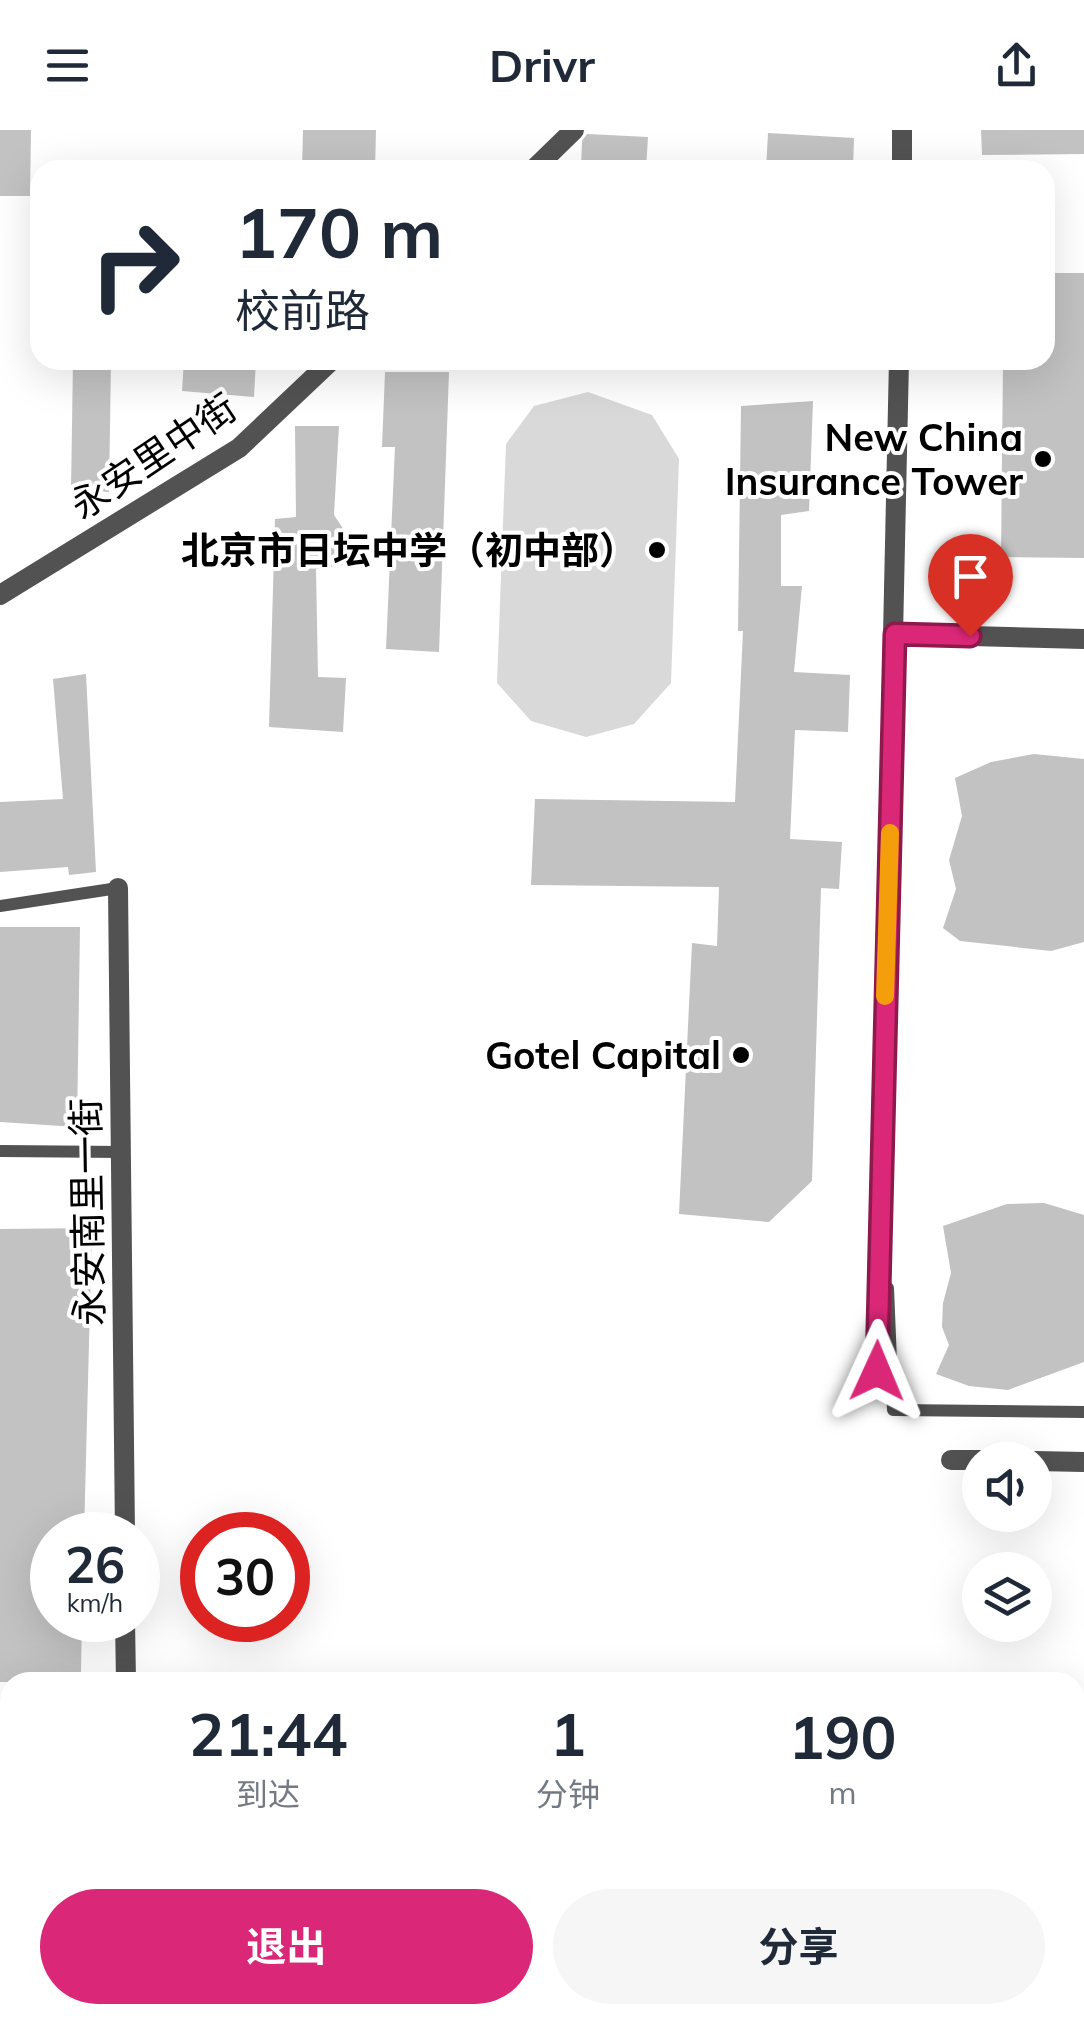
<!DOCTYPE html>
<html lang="zh">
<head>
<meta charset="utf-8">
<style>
	:root { --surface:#fff; --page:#f6f6f7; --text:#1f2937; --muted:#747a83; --accent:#db2777 }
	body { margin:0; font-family:Mulish,"Noto Sans SC",sans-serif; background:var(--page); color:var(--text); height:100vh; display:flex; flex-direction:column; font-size:38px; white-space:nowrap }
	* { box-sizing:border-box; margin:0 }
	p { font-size:32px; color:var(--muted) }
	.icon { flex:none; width:55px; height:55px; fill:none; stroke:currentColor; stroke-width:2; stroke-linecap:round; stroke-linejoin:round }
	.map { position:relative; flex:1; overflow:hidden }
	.sheet { position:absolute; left:0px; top:1542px; width:1085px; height:352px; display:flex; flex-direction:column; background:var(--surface); border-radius:30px 30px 0 0; box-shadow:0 10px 40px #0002 }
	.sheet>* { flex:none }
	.guide { position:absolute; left:30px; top:30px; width:1025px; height:210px; border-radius:30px; box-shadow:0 10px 40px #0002; background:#fff; color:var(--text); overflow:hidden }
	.buttons { position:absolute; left:962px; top:1312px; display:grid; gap:20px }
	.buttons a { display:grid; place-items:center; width:90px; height:90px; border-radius:50%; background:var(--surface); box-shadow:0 10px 40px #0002; font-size:50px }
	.speed { position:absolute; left:30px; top:1382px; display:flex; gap:20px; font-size:50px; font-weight:700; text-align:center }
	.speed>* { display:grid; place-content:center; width:130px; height:130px; border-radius:50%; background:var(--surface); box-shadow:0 10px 40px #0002; line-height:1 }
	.speed small { font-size:25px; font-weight:400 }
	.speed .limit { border:15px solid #d22; background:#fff; color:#111 }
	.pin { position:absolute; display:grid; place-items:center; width:85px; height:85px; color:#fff; margin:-102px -42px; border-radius:50% 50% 50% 0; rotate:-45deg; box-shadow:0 0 10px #0007 }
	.pin .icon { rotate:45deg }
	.me { position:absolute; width:110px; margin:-55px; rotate:1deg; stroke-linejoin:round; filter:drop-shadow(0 0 8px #0008) }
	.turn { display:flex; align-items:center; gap:35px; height:210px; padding:0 40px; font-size:45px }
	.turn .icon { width:130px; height:130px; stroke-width:2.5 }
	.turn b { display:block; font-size:70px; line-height:85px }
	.eta { display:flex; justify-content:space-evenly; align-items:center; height:170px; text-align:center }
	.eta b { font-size:60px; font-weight:700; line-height:70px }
	.button { display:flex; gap:20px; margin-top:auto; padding:20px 40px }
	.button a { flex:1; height:115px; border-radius:60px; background:var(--accent); color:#fff; font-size:40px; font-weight:700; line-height:115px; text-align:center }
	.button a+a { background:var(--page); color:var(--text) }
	header { display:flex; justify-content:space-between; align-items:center; height:130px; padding:0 40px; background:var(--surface); font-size:45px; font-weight:700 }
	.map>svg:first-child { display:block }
</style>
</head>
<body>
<header><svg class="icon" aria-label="menu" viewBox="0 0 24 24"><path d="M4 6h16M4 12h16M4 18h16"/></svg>Drivr<svg class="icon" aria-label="share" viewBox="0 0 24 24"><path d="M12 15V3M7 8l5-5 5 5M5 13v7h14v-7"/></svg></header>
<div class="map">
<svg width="1084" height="1893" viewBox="0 0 1084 1893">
	<rect width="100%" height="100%" fill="#fff"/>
	<path fill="#d9d9d9" d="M588,262L652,285L679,329L671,553L634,594L586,607L531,591L497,553L506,314L534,276Z"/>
	<path fill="#c2c2c2" d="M0,0H31L30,66H0Z
		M303,0H376L375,40H302Z
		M981,0H1084V24L982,25Z
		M768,3L854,8L853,40H766Z
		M587,4L648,7L646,40H581L582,11Z
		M1045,143H1084V428L1001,427L1003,230H1045Z
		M73,230H111L109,362L71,360Z
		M184,230H256L254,267L182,261Z
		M385,242H449L439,522L386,519L395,317H382Z
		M813,271L809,381L781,385V456H802L794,542L850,545L848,602L795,600L790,709L842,712L839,759L821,758L812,1051L769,1092L679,1084L692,813L717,816L719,757L531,755L535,669L735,672L743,501H738L741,276Z
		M295,296H339L334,385L344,400L343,435L316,439L318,547L346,548L343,602L269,597L275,389L296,387Z
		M86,544L96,742L69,745L68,737L0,742V672L63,669L53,549Z
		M1034,624L1084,629V812L1051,821L960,811L943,798L956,759L949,730L962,686L955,648L991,632Z
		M0,797H80L77,997L0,992Z
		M1044,1073L1084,1085V1232L1008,1260L969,1256L936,1244L949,1215L942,1197L943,1173L951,1143L943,1096L1007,1074Z
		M92,1098L84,1405H52V1490H82L81,1542L77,1552H0V1099Z"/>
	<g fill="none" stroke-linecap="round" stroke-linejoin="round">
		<path stroke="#525252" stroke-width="12" d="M0,776L118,758
			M0,1021L122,1022
			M888,1158L893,1280L1084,1282"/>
		<path stroke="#525252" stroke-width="20" d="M902,40V0
			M118,758L125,1405
			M877,1241L899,230
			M951,1330H980
			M1035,1331L1084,1332
			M125,1490L126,1552
			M0,1821H10
			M134,1885L135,1893"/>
		<path stroke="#525252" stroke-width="20" d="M533,40L574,0
			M0,465L239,318L332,230
			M895,504L1084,509"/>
	</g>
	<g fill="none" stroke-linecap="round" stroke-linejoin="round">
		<g stroke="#8e194d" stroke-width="25">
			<path id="route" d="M877,1241L895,504L970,506"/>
		</g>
		<use href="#route" stroke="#db2777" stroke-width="18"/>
		<path stroke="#f59e0b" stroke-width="18" d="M885,866L890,703"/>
	</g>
	<g fill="#000" stroke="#fff" stroke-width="4">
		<circle cx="1043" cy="329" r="10"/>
		<circle cx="657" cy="420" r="10"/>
		<circle cx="741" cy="925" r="10"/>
	</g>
	<g text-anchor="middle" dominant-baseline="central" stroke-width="8" stroke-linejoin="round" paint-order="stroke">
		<g font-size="38" font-weight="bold" fill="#000" stroke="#fff" text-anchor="end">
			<text x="1023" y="307">New China<tspan x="1023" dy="44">Insurance Tower</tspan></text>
			<text x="637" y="420">北京市日坛中学（初中部）</text>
			<text x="721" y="925">Gotel Capital</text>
		</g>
		<g font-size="38" fill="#000" stroke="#fff">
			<text transform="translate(153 326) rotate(-34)">永安里中街</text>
			<text transform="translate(87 1082) rotate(-91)">永安南里一街</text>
		</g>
	</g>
</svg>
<div class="buttons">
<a><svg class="icon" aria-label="sound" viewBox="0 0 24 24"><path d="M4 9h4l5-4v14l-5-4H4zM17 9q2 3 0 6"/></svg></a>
<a><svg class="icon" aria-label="layers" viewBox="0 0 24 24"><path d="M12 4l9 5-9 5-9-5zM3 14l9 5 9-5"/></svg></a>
</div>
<div class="speed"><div>26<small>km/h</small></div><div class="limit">30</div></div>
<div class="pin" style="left:970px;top:506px;background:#d93025"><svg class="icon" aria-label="arrive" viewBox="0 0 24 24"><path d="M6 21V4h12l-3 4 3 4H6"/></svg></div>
<svg class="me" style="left:877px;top:1241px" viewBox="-20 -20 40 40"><path d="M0-17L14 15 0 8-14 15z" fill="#db2777" stroke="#fff" stroke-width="4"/></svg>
<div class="guide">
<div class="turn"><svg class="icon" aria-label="right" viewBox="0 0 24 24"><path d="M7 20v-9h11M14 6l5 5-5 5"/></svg><div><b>170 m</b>校前路</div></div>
</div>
<section class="sheet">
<div class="eta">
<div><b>21:44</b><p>到达</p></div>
<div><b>1</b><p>分钟</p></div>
<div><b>190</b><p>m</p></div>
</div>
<div class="button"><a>退出</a><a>分享</a></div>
</section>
</div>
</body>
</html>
